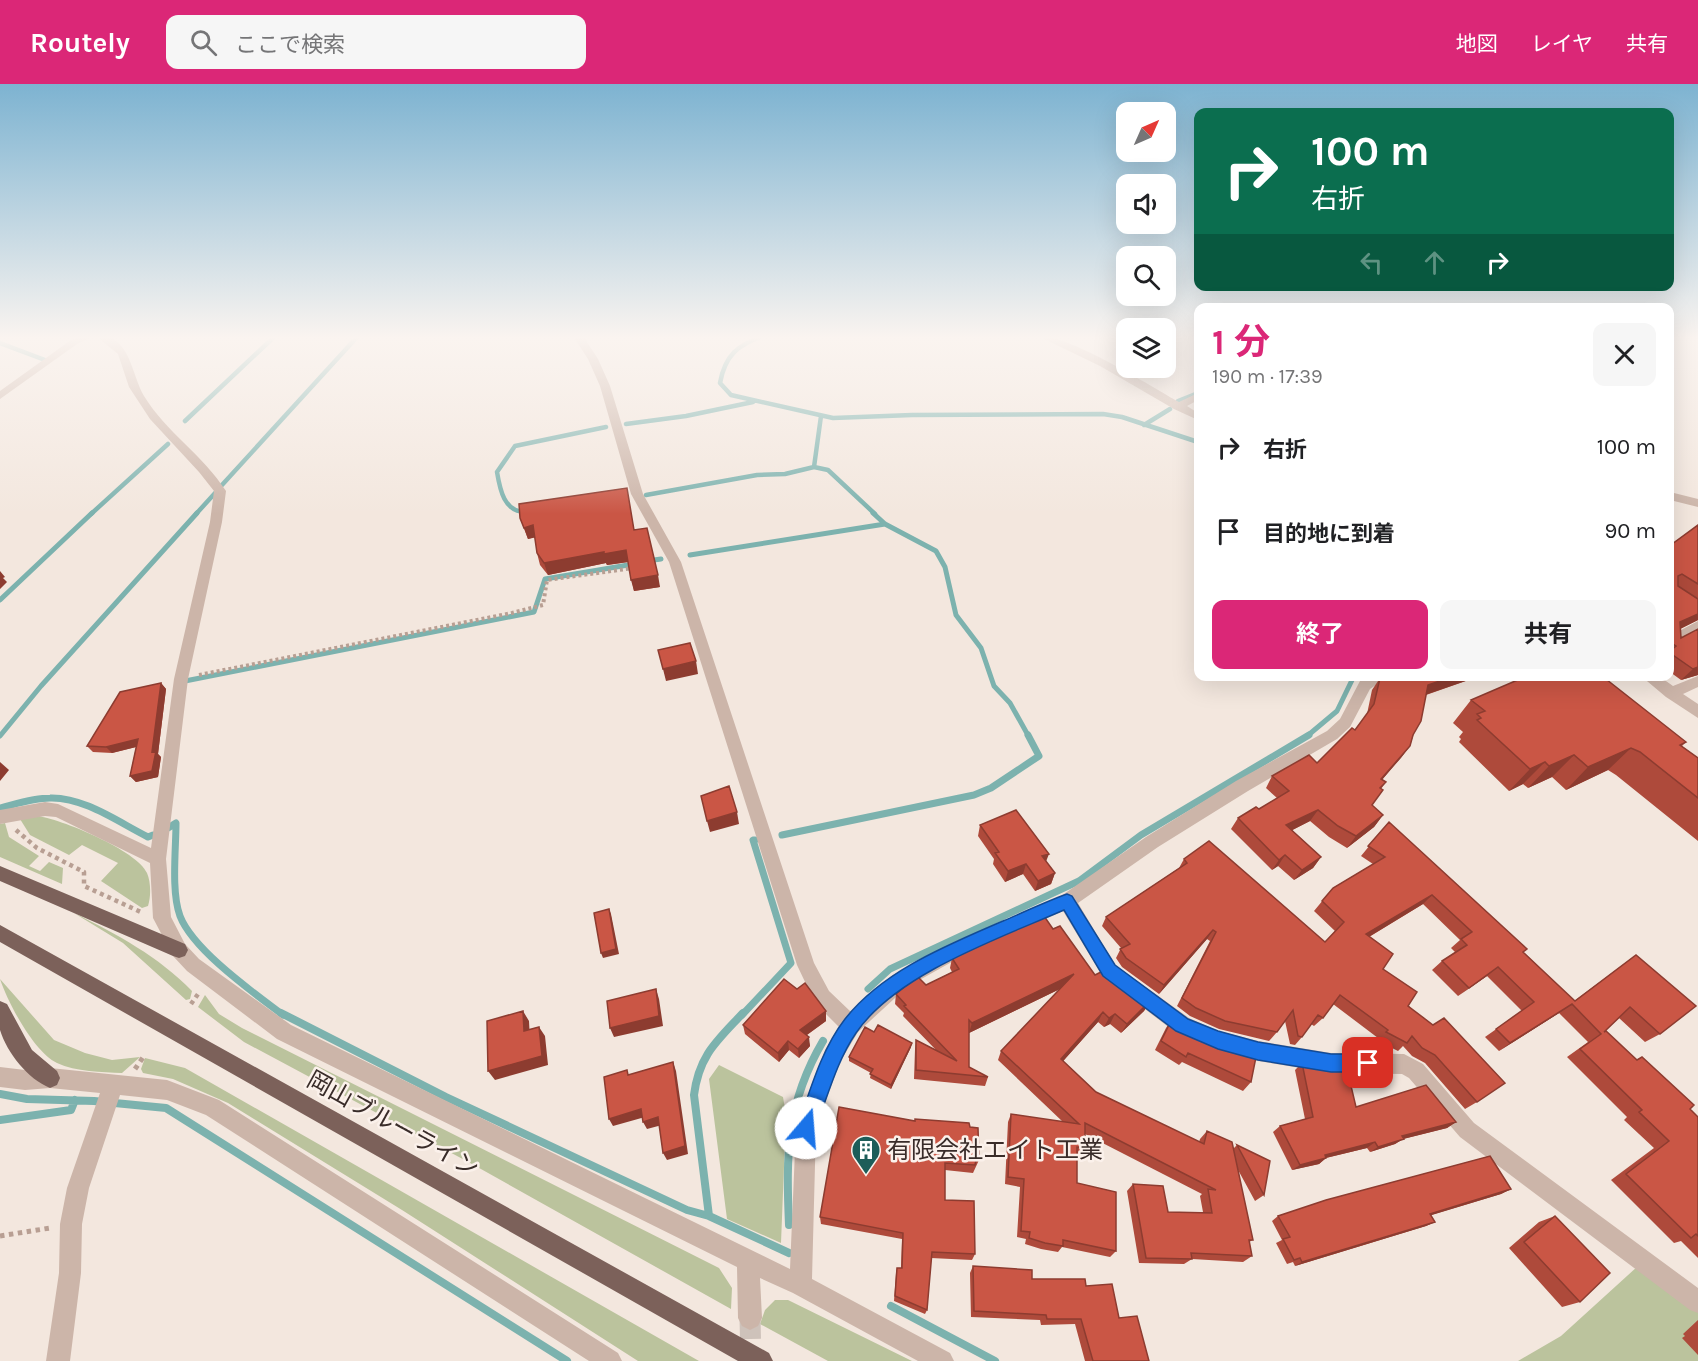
<!DOCTYPE html>
<html lang="ja">
<head>
<meta charset="utf-8">
<style>
	:root { --surface:#fff; --page:#f6f6f6; --text:#202124; --muted:#757577; --accent:#db2777 }
	body { margin:0; font-family:Karla,"Noto Sans JP",sans-serif; background:var(--page); color:var(--text); height:100vh; display:flex; flex-direction:column; font-size:22px; white-space:nowrap }
	* { box-sizing:border-box; margin:0 }
	p { font-size:20px; color:var(--muted) }
	.icon { flex:none; width:33px; height:33px; fill:none; stroke:currentColor; stroke-width:2; stroke-linecap:round; stroke-linejoin:round }
	.map { position:relative; flex:1; overflow:hidden }
	.drawer { position:absolute; left:1194px; top:219px; width:480px; height:378px; display:flex; flex-direction:column; background:var(--surface); border-radius:12px; box-shadow:0 6px 24px #0002 }
	.drawer>* { flex:none }
	.guide { position:absolute; left:1194px; top:24px; width:480px; height:183px; border-radius:12px; box-shadow:0 6px 24px #0002; background:#0b6e4f; color:#fff; overflow:hidden }
	.needle { width:39px; rotate:45deg }
	.controls { position:absolute; left:1116px; top:18px; display:grid; gap:12px }
	.controls a { display:grid; place-items:center; width:60px; height:60px; border-radius:12px; background:var(--surface); box-shadow:0 6px 24px #0002; font-size:30px }
	.pin { position:absolute; display:grid; place-items:center; width:51px; height:51px; color:#fff; margin:-26px; border-radius:12px; box-shadow:0 3px 9px #0006 }
	.me { position:absolute; width:66px; margin:-33px; rotate:18deg; stroke-linejoin:round; filter:drop-shadow(0 0 4px #0008) }
	.turn { display:flex; align-items:center; gap:21px; height:126px; padding:0 18px; font-size:27px }
	.turn .icon { width:78px; height:78px; stroke-width:2.5 }
	.turn b { display:block; font-size:42px; line-height:51px }
	.lanes { display:flex; align-items:center; height:57px; padding:0 18px; background:#0003; justify-content:center; gap:30px; direction:ltr }
	.lanes .off { opacity:.35 }
	.round { display:grid; place-items:center; flex:none; width:63px; height:63px; border-radius:12px; background:var(--page) }
	.overview { display:flex; align-items:center; justify-content:space-between; height:102px; padding:0 18px }
	h1 { font-size:36px; font-weight:700; line-height:45px; color:var(--accent) }
	.button { display:flex; gap:12px; margin-top:auto; padding:12px 18px }
	.button a { flex:1; height:69px; border-radius:12px; background:var(--accent); color:#fff; font-size:24px; font-weight:700; line-height:69px; text-align:center }
	.button a+a { background:var(--page); color:var(--text) }
	ul { padding:0; list-style:none }
	li { display:flex; align-items:center; gap:18px; height:84px; padding:0 18px }
	li div { flex:1 }
	li b { display:block; font-size:22px }
	li em { font-style:normal }
	header { display:flex; align-items:center; gap:36px; box-sizing:border-box; height:84px; padding:0 30px; background:var(--accent); color:#fff }
	header strong { font-size:28px }
	nav { display:flex; gap:33px; margin-inline-start:auto; font-size:21px }
	.search { width:420px; height:54px; background:var(--page); display:flex; align-items:center; gap:15px; box-sizing:border-box; padding:0 21px; border-radius:12px; color:var(--muted); font-size:22px }
	.map>svg:first-child { display:block }
</style>
</head>
<body>
<header>
<strong>Routely</strong>
<div class="search"><svg class="icon" aria-label="search" viewBox="0 0 24 24"><circle cx="10" cy="10" r="6"/><path d="M15 15l6 6"/></svg>ここで検索</div>
<nav><a>地図</a><a>レイヤ</a><a>共有</a></nav>
</header>
<div class="map">
<svg width="1698" height="1277" viewBox="0 0 1698 1277">
	<rect width="100%" height="100%" fill="#f3e7de"/>
	<path fill="#bbc39d" d="M36,732C60,734 138,767 147,789C151,798 151,813 148,822L142,824L101,797L118,779L82,761L69,771L30,751L20,735Z
		M5,739L9,753L39,772L29,782L40,787L49,778L63,784L62,800L0,773V740Z
		M74,829C118,851 158,872 192,907L190,915L186,916L123,859Z
		M0,895L54,956L85,969L112,976L140,973L122,989C102,988 76,988 57,979C34,968 8,919 0,895Z
		M205,911L219,930L242,944L719,1184L732,1204L731,1225L472,1080L244,958L198,923Z
		M145,974L185,984L699,1277H638L402,1126L228,1019L173,995L143,989L141,985Z
		M719,981L783,1013L786,1031L781,1159L727,1135L709,995Z
		M1638,1182L1698,1226V1277H1518L1561,1252Z
		M775,1216H788L912,1277H828L760,1240L765,1226Z"/>
	<g fill="none" stroke-linecap="round" stroke-linejoin="round">
		<path stroke="#7cb2ae" stroke-width="4.5" d="M763,252C738,261 725,271 720,299L731,311L833,334L912,331L1103,330L1122,333L1198,358
			M0,259L45,276
			M1178,317L1198,309
			M185,337L275,252
			M626,340L686,332L753,318
			M1144,341L1170,325
			M814,383L828,386L875,430
			M222,401L358,252
			M646,411L757,391L785,390L814,383L821,332
			M526,428C504,428 500,406 497,388L515,362L606,343
			M91,430L168,360
			M196,430L216,408"/>
		<path stroke="#7cb2ae" stroke-width="5" d="M873,429L885,440L936,467L945,483L956,531L981,564L994,602L1010,619L1029,653
			M690,471L885,440
			M647,477L661,475
			M0,516L92,429
			M185,597L534,528L545,495L634,480
			M0,652L41,602L197,429
			M1306,653L1337,627L1354,592"/>
		<path stroke="#7cb2ae" stroke-width="7" d="M0,724C16,720 33,714 50,714C84,713 118,738 148,753L153,751
			M168,744L176,739C176,765 171,808 180,832C193,866 254,909 283,931
			M782,751L974,711L991,704L1039,672L1028,651
			M868,905L890,885L1079,797L1141,751L1309,651
			M742,931L791,879L753,756H755"/>
		<path stroke="#7cb2ae" stroke-width="8" d="M281,929L446,1013L687,1126L709,1132L789,1169
			M0,1010L27,1015L94,1017L166,1024L567,1277
			M0,1036L71,1026L75,1016
			M709,1132L694,1011C699,971 717,957 743,929
			M789,1141C786,1070 786,1020 823,957
			M891,1222L995,1277"/>
		<path stroke="#cec2ba" stroke-width="21" stroke-dasharray="21 10" stroke-linecap="butt" d="M750,1234L751,1277"/>
		<path stroke="#b89f93" stroke-width="4" stroke-dasharray="3 3" stroke-linecap="butt" d="M199,591L512,529L543,521L547,496L633,484"/>
		<path stroke="#b89f93" stroke-width="4.5" stroke-dasharray="4 4" stroke-linecap="butt" d="M16,746L37,764L84,788V802L143,829
			M191,920L198,910L196,908"/>
		<path stroke="#b89f93" stroke-width="5" stroke-dasharray="4.5 4.5" stroke-linecap="butt" d="M135,985L144,972
			M0,1152L50,1144"/>
		<path fill="#ccb5a9" fill-rule="evenodd" d="M81,252H94L77,260L0,315V307L71,256Z
			M96,252C130,249 131,290 144,312C166,348 203,371 226,407L222,438L188,595L166,775L171,833L185,860L199,875L291,941L790,1185L796,1043L825,966L839,943L815,919L797,881L669,478L631,410L600,302L588,275L573,252H583L598,275L610,302L643,410L681,478L814,879L829,907L851,928L893,891L954,858L1061,812L1146,753L1236,697L1327,647L1340,635L1360,597L1369,592H1389L1370,605L1350,643L1337,655L1248,707L1158,763L1078,819L1115,881L1189,934L1218,947L1258,957L1331,969L1404,970L1423,980L1474,1039L1698,1204V1229L1690,1226L1460,1053L1409,994L1402,990L1331,989L1258,977L1218,966L1175,948L1103,893L1063,827L966,870L907,903L858,948L840,978L816,1043L812,1195L950,1269L954,1277H918L793,1209L760,1194L762,1234L758,1242L750,1246L742,1242L738,1234L737,1183L277,955L187,887L173,872L153,834L150,779L56,733L45,732L0,740V726L45,718L58,720L151,764L174,595L210,438L214,407L199,388L150,335L129,303L118,270Z
			M1038,252C1066,249 1151,302 1179,318L1198,309V316L1187,322L1198,329V336L1174,325L1100,282Z
			M1670,408L1698,415V423L1670,416Z
			M1698,537V548L1670,563V552Z
			M1641,592H1659L1673,602L1698,592V603L1683,610L1698,620V634L1666,613Z
			M0,983L25,986L50,984L167,996L219,1016L618,1269L622,1277H589L206,1031L167,1016L120,1011L89,1104L82,1140L81,1189L70,1277H46L59,1189L60,1140L67,1104L100,1009L50,1004L25,1006L0,1003Z"/>
		<path fill="#7c615a" fill-rule="evenodd" d="M0,782L185,860L188,866L185,872L179,874L173,872L0,797Z
			M0,841L769,1269L773,1277H738L0,858Z
			M0,917L7,920L32,966L57,987L60,994L57,1001L50,1004C28,995 7,969 0,946C0,938 0,926 0,917Z"/>
	</g>
	<path fill="#ae4a3b" d="M629,416L634,446L660,503L634,507L628,478L607,481L606,479L548,491L540,481L537,469L535,453L528,455L520,434Z
		M1698,441V536L1680,545L1681,554L1698,545V591L1681,596L1670,588V458L1672,460Z
		M1382,592H1480L1426,611L1410,662L1382,696L1386,698L1381,705L1372,721L1383,731L1374,743L1347,764L1329,753L1310,737L1292,746L1321,773L1313,784L1294,796L1278,782L1272,786L1231,745L1238,734L1259,725L1277,714L1266,704L1272,692L1317,679L1355,646L1367,630L1372,606L1380,594Z
		M161,599L166,605L158,670L161,673L158,693L136,698L130,692L136,663L112,669L93,668L87,662Z
		M1471,616L1686,658L1682,662L1698,674V757L1616,691L1608,686L1566,706L1552,693L1528,704L1523,700L1509,707L1459,658L1461,655L1459,653L1463,648L1453,639Z
		M1389,738L1574,917L1636,871L1660,950L1645,958L1619,934L1604,948L1637,976L1642,973L1698,1033V1174L1681,1157L1674,1159L1611,1096L1654,1064L1624,1036L1627,1033L1567,973L1588,958L1559,929L1499,967L1485,953L1522,927L1487,892L1458,912L1432,886L1442,877L1455,868L1451,864L1460,856L1423,820L1369,853L1383,885L1477,1018L1465,1025L1425,979L1412,972L1403,962L1398,967L1376,956L1378,954L1333,920L1323,934L1314,942L1311,940L1302,953L1295,961L1290,960L1285,937L1277,948L1269,957L1219,945L1190,932L1177,922L1210,857L1207,855L1159,910L1122,883L1116,874L1121,864L1102,842L1106,833L1179,784L1184,775L1325,858L1335,847L1314,827L1333,804L1373,780L1361,772Z
		M980,741L1046,778L1055,789L1051,800L1035,807L1023,790L1005,798L993,780L994,775L978,752Z
		M1053,845L1095,891L1108,894L1150,917L1144,927L1121,949L1110,940L1104,943L1098,938L1063,977L1096,1008L1199,1058L1200,1055L1207,1047L1233,1065L1237,1061L1264,1111L1255,1117L1237,1084L1253,1156L1249,1158L1252,1172L1243,1178L1192,1175L1184,1180L1139,1179L1127,1107L1133,1100L1168,1128H1203L1200,1112L1202,1110L1085,1050V1064L1080,1072L1077,1071V1099L1116,1167L1110,1173L1062,1163L1058,1168L1041,1165L1025,1160L1026,1155L1017,1153L1020,1103L1005,1100L1008,1038L1011,1030L1063,1038L998,976L1001,967L1060,905L969,949V983L988,993L985,1002L914,995L915,965L916,956L936,966L903,932L904,929L895,920L896,910L926,901L952,888L950,884L952,874Z
		M1172,935L1251,998L1243,1007L1182,978L1179,981L1155,966L1166,944Z
		M826,937L807,951L810,962L799,974L789,966L779,978L745,950L743,941Z
		M874,948L911,963L891,1005L870,994L871,989L849,977V973Z
		M1302,979L1356,1023L1456,1038L1447,1044L1403,1055L1395,1060L1370,1068L1367,1064L1326,1074L1319,1080L1292,1086L1273,1048L1280,1042L1305,1035L1295,986Z
		M915,1037L970,1043L979,1076L973,1089L945,1086V1116L975,1170L972,1176L931,1174L927,1226L925,1230L894,1217L896,1189L897,1184H901L902,1155L821,1140L820,1133Z
		M1511,1105L1501,1110L1431,1131L1435,1138L1426,1142L1295,1182L1293,1178L1287,1180L1276,1159L1282,1156L1272,1137L1278,1132Z
		M1555,1132L1580,1218L1562,1223L1509,1164L1539,1138Z
		M973,1182L1032,1195L1086,1202L1119,1234L1149,1277H1085L1075,1240L1041,1241L1040,1236L971,1233L970,1189Z
		M1698,1236V1271L1682,1254L1685,1252L1683,1250Z"/>
	<path fill="#8d3c30" d="M533,441L537,453L528,455L524,444Z
		M626,466L628,478L607,481L606,479L548,491L544,479L604,468Z
		M0,487L5,493L3,494L7,498L0,505Z
		M658,491L660,503L634,507L631,496Z
		M1698,530V536L1670,550L1680,538Z
		M696,577L698,590L666,597L663,585Z
		M1698,583V591L1681,596L1693,585Z
		M1454,592H1480L1419,613L1428,601Z
		M161,599L166,605L158,670L161,673L158,693L136,698L130,692L152,668Z
		M138,655L144,661L112,669L106,663Z
		M1410,662L1401,674L1372,707L1381,695Z
		M1631,664L1608,686L1566,706L1588,683Z
		M1574,671L1552,693L1528,704L1549,682Z
		M0,678L9,686L0,697Z
		M1545,678L1523,700L1509,707L1530,685Z
		M1318,726L1310,737L1279,753L1286,741Z
		M737,728L739,740L710,748L707,737Z
		M1383,731L1374,743L1347,764L1356,752Z
		M1049,770L1045,780L1042,772Z
		M1285,771L1278,782L1272,786L1279,776Z
		M1321,773L1313,784L1294,796L1302,786Z
		M1026,780L1023,790L1005,798L1008,787Z
		M1055,789L1051,800L1035,807L1038,797Z
		M1432,811L1423,820L1357,860L1366,850Z
		M609,825L611,830L619,870L603,874L601,869Z
		M1213,846L1207,855L1159,910L1164,901Z
		M1498,883L1487,892L1458,912L1469,904Z
		M1074,890L1070,900L969,949L972,939Z
		M656,905L659,915L663,942L614,953L610,944Z
		M1150,917L1144,927L1121,949L1127,940Z
		M1572,920L1559,929L1499,967L1510,959Z
		M523,927L529,937L530,956L524,947Z
		M826,927V937L801,955L800,946Z
		M1103,928L1098,938L1057,984L1061,975Z
		M1115,930L1110,940L1104,943L1109,934Z
		M539,943L545,952L548,981L495,996L488,987Z
		M809,953L810,962L799,974L798,965Z
		M788,957L789,966L779,978L778,969Z
		M912,959L911,963L891,1005V1001Z
		M673,978L676,987L688,1070L667,1076L663,1069Z
		M641,1025L645,1033L613,1042L609,1035Z
		M658,1033L662,1041L647,1045L643,1038Z
		M1456,1038L1447,1044L1403,1055L1395,1060L1370,1068L1378,1063L1402,1052Z
		M1375,1058L1367,1064L1317,1076L1325,1071Z
		M1326,1074L1319,1080L1292,1086L1300,1081Z
		M1511,1105L1501,1110L1422,1134L1430,1130Z
		M1435,1138L1426,1142L1295,1182L1302,1178Z"/>
	<path fill="#ca5645" stroke="#8d3c30" stroke-width="1.5" d="M627,404L634,446L647,444L658,491L631,496L626,466L604,470V468L544,479L537,469L533,441L524,444L520,434L519,420Z
		M1698,441V500L1682,490L1678,492V502L1698,515V530L1680,538L1681,554L1698,545V583L1693,585L1670,569V567L1676,562L1670,558V458L1672,460Z
		M690,559L696,577L663,585L658,566Z
		M1382,592H1454L1428,601L1421,637L1413,651L1410,662L1381,695L1386,698L1380,704L1383,706L1372,721L1383,731L1356,752L1338,742L1318,726L1286,741L1321,773L1302,786L1285,771L1279,776L1238,734L1256,723L1259,725L1289,707L1272,692L1309,671L1317,679L1352,644L1355,646L1374,620L1380,594Z
		M1527,592H1586L1588,594L1592,592H1602L1686,658L1680,661L1698,674V714L1640,668L1631,664L1588,683L1574,671L1549,682L1545,678L1530,685L1477,636L1481,634L1477,630L1485,627L1471,616Z
		M161,599L152,668L156,667L152,687L130,692L138,655L106,663L87,662L120,608Z
		M729,702L737,728L707,737L701,712Z
		M1016,726L1049,770L1042,772L1055,789L1038,797L1026,780L1008,787L995,769L999,768L980,741Z
		M1389,738L1527,865L1523,868L1575,917L1636,871L1696,922L1660,950L1630,923L1604,948L1606,947L1637,976L1642,973L1694,1021L1690,1025L1698,1033V1152L1696,1150L1691,1154L1626,1090L1669,1057L1639,1028L1642,1026L1580,965L1601,950L1572,920L1510,959L1496,945L1534,918L1498,883L1469,904L1442,877L1467,861L1461,855L1472,848L1432,811L1366,850L1393,870L1383,885L1417,908L1408,922L1433,941L1444,934L1505,999L1477,1018L1435,971L1422,964L1412,952L1407,959L1386,948L1388,946L1340,911L1323,934L1318,931L1302,953L1298,952L1293,926L1277,948L1225,937L1196,924L1182,914L1216,848L1213,846L1164,901L1126,874L1120,865L1130,860L1106,833L1187,779L1184,775L1209,757L1325,858L1344,838L1322,817L1333,804L1385,773L1368,762Z
		M609,825L616,865L601,869L594,829Z
		M1044,832L1053,845L1060,842L1095,891L1101,888L1108,894L1113,889L1150,917L1127,940L1115,930L1109,934L1103,928L1061,975L1096,1008L1204,1060L1207,1047L1232,1058L1253,1156H1249L1252,1172L1191,1169L1192,1175L1146,1174L1133,1100L1163,1102L1168,1128L1212,1129L1208,1105L1216,1106L1085,1039V1064L1077,1063V1099L1116,1108V1167L1063,1156V1162L1045,1159L1029,1154L1030,1148L1021,1147L1024,1095L1008,1093L1011,1030L1079,1040L1001,967L1074,890L972,939L969,936V983L988,993L916,986V956L957,977L904,922L906,921L896,910L917,892L926,901L959,885L952,874Z
		M784,895L797,905L805,899L826,927L800,946L809,953L798,965L788,957L778,969L743,941Z
		M656,905L659,932L610,944L607,917Z
		M523,927L524,947L539,943L542,972L488,987L487,937Z
		M1172,935L1180,941L1224,959L1257,968L1251,998L1188,969L1186,973L1161,957Z
		M878,941L912,959L891,1001L870,990L873,985L849,973L865,943L874,948Z
		M673,978L685,1062L663,1069L658,1033L643,1038L641,1025L609,1035L604,993L627,986L628,991Z
		M1302,979L1347,985L1356,1023L1426,1001L1456,1038L1402,1052L1404,1055L1378,1063L1375,1058L1325,1071L1326,1074L1300,1081L1280,1042L1313,1033Z
		M839,1023L915,1037V1035L969,1039L970,1043L978,1044L979,1076H976L975,1081L945,1079V1116L974,1117L975,1170L932,1168L927,1226L895,1212L897,1184H902L903,1149L820,1133Z
		M1237,1061L1270,1077L1264,1111Z
		M1490,1072L1511,1105L1430,1130L1435,1138L1302,1178L1300,1174L1294,1176L1283,1155L1290,1153L1278,1132L1326,1116Z
		M1555,1132L1610,1189L1580,1218L1524,1158Z
		M973,1182L1032,1186V1195H1085L1086,1202L1112,1200L1119,1234L1137,1232L1149,1277H1093L1081,1235H1047L1046,1231L974,1227Z"/>
	<linearGradient id="sky" x2="0" y2="1"><stop stop-color="#7db3d1"/><stop offset="0.59" stop-color="#faf4f0"/><stop offset="1" stop-color="#faf4f0" stop-opacity="0"/></linearGradient>
	<rect width="1698" height="430" fill="url(#sky)"/>
	<path fill="#1a73e8" stroke="#114b97" stroke-width="1.5" d="M1067,810L1072,812L1115,881L1188,935L1218,947L1258,958L1331,970H1368L1374,973L1376,979L1374,986L1368,988H1331L1258,976L1218,965L1176,947L1103,892L1064,826C1000,854 896,890 856,949C835,980 827,1016 813,1050L806,1053L799,1050L797,1044C810,1007 821,966 845,935C884,886 948,861 1003,837C1024,828 1045,818 1067,810Z"/>
	<defs>
		<g id="building-pin" transform="scale(1.5)"><path d="M0 17L-7.5 6A9.5 9.5 0 1 1 7.5 6Z" fill="#1d5d59" stroke="#fbf1eb"/><path d="M-4-6H4V6H1V3H-1V6H-4ZM-2.5-4.3h1.7v1.8h-1.7ZM.8-4.3h1.7v1.8H.8ZM-2.5-1h1.7V.8h-1.7ZM.8-1h1.7V.8H.8Z" fill="#fff"/></g>
	</defs>
	<g fill-rule="evenodd">
		<use href="#building-pin" x="866" y="1066"/>
	</g>
	<g text-anchor="middle" dominant-baseline="central" stroke-width="5" stroke-linejoin="round" paint-order="stroke">
		<g font-size="24" fill="#392c29" stroke="#fbf1eb">
			<text transform="translate(393 1040) rotate(29)">岡山ブルーライン</text>
		</g>
		<g font-size="24" fill="#392c29" stroke="#fbf1eb" text-anchor="start">
			<text x="887" y="1066">有限会社エイト工業</text>
		</g>
	</g>
</svg>
<div class="controls">
<a><svg class="needle" viewBox="-14 -14 28 28"><path d="M0-13l5 13h-10z" fill="#e53935"/><path d="M0 13l5-13h-10z" fill="#757577"/></svg></a>
<a><svg class="icon" aria-label="sound" viewBox="0 0 24 24"><path d="M4 9h4l5-4v14l-5-4H4zM17 9q2 3 0 6"/></svg></a>
<a><svg class="icon" aria-label="search" viewBox="0 0 24 24"><circle cx="10" cy="10" r="6"/><path d="M15 15l6 6"/></svg></a>
<a><svg class="icon" aria-label="layers" viewBox="0 0 24 24"><path d="M12 4l9 5-9 5-9-5zM3 14l9 5 9-5"/></svg></a>
</div>
<div class="pin" style="left:1368px;top:979px;background:#d93025"><svg class="icon" aria-label="arrive" viewBox="0 0 24 24"><path d="M6 21V4h12l-3 4 3 4H6"/></svg></div>
<svg class="me" style="left:806px;top:1044px" viewBox="-20 -20 40 40"><circle r="19" fill="#fff"/><path d="M0-13L10 11 0 6-10 11z" fill="#1a73e8"/></svg>
<div class="guide">
<div class="turn"><svg class="icon" aria-label="right" viewBox="0 0 24 24"><path d="M7 20v-9h11M14 6l5 5-5 5"/></svg><div><b>100 m</b>右折</div></div>
<div class="lanes"><svg class="icon off" aria-label="left" viewBox="0 0 24 24"><path d="M17 20v-9H6M10 6l-5 5 5 5"/></svg><svg class="icon off" aria-label="ahead" viewBox="0 0 24 24"><path d="M12 20V5M6 11l6-6 6 6"/></svg><svg class="icon" aria-label="right" viewBox="0 0 24 24"><path d="M7 20v-9h11M14 6l5 5-5 5"/></svg></div>
</div>
<section class="drawer">
<div class="overview"><div><h1>1 分</h1><p>190 m · 17:39</p></div><a class="round"><svg class="icon" aria-label="close" viewBox="0 0 24 24"><path d="M6 6l12 12M18 6L6 18"/></svg></a></div>
<ul>
<li><svg class="icon" aria-label="right" viewBox="0 0 24 24"><path d="M7 20v-9h11M14 6l5 5-5 5"/></svg><div><b>右折</b></div><em>100 m</em></li>
<li><svg class="icon" aria-label="arrive" viewBox="0 0 24 24"><path d="M6 21V4h12l-3 4 3 4H6"/></svg><div><b>目的地に到着</b></div><em>90 m</em></li>
</ul>
<div class="button"><a>終了</a><a>共有</a></div>
</section>
</div>
</body>
</html>
